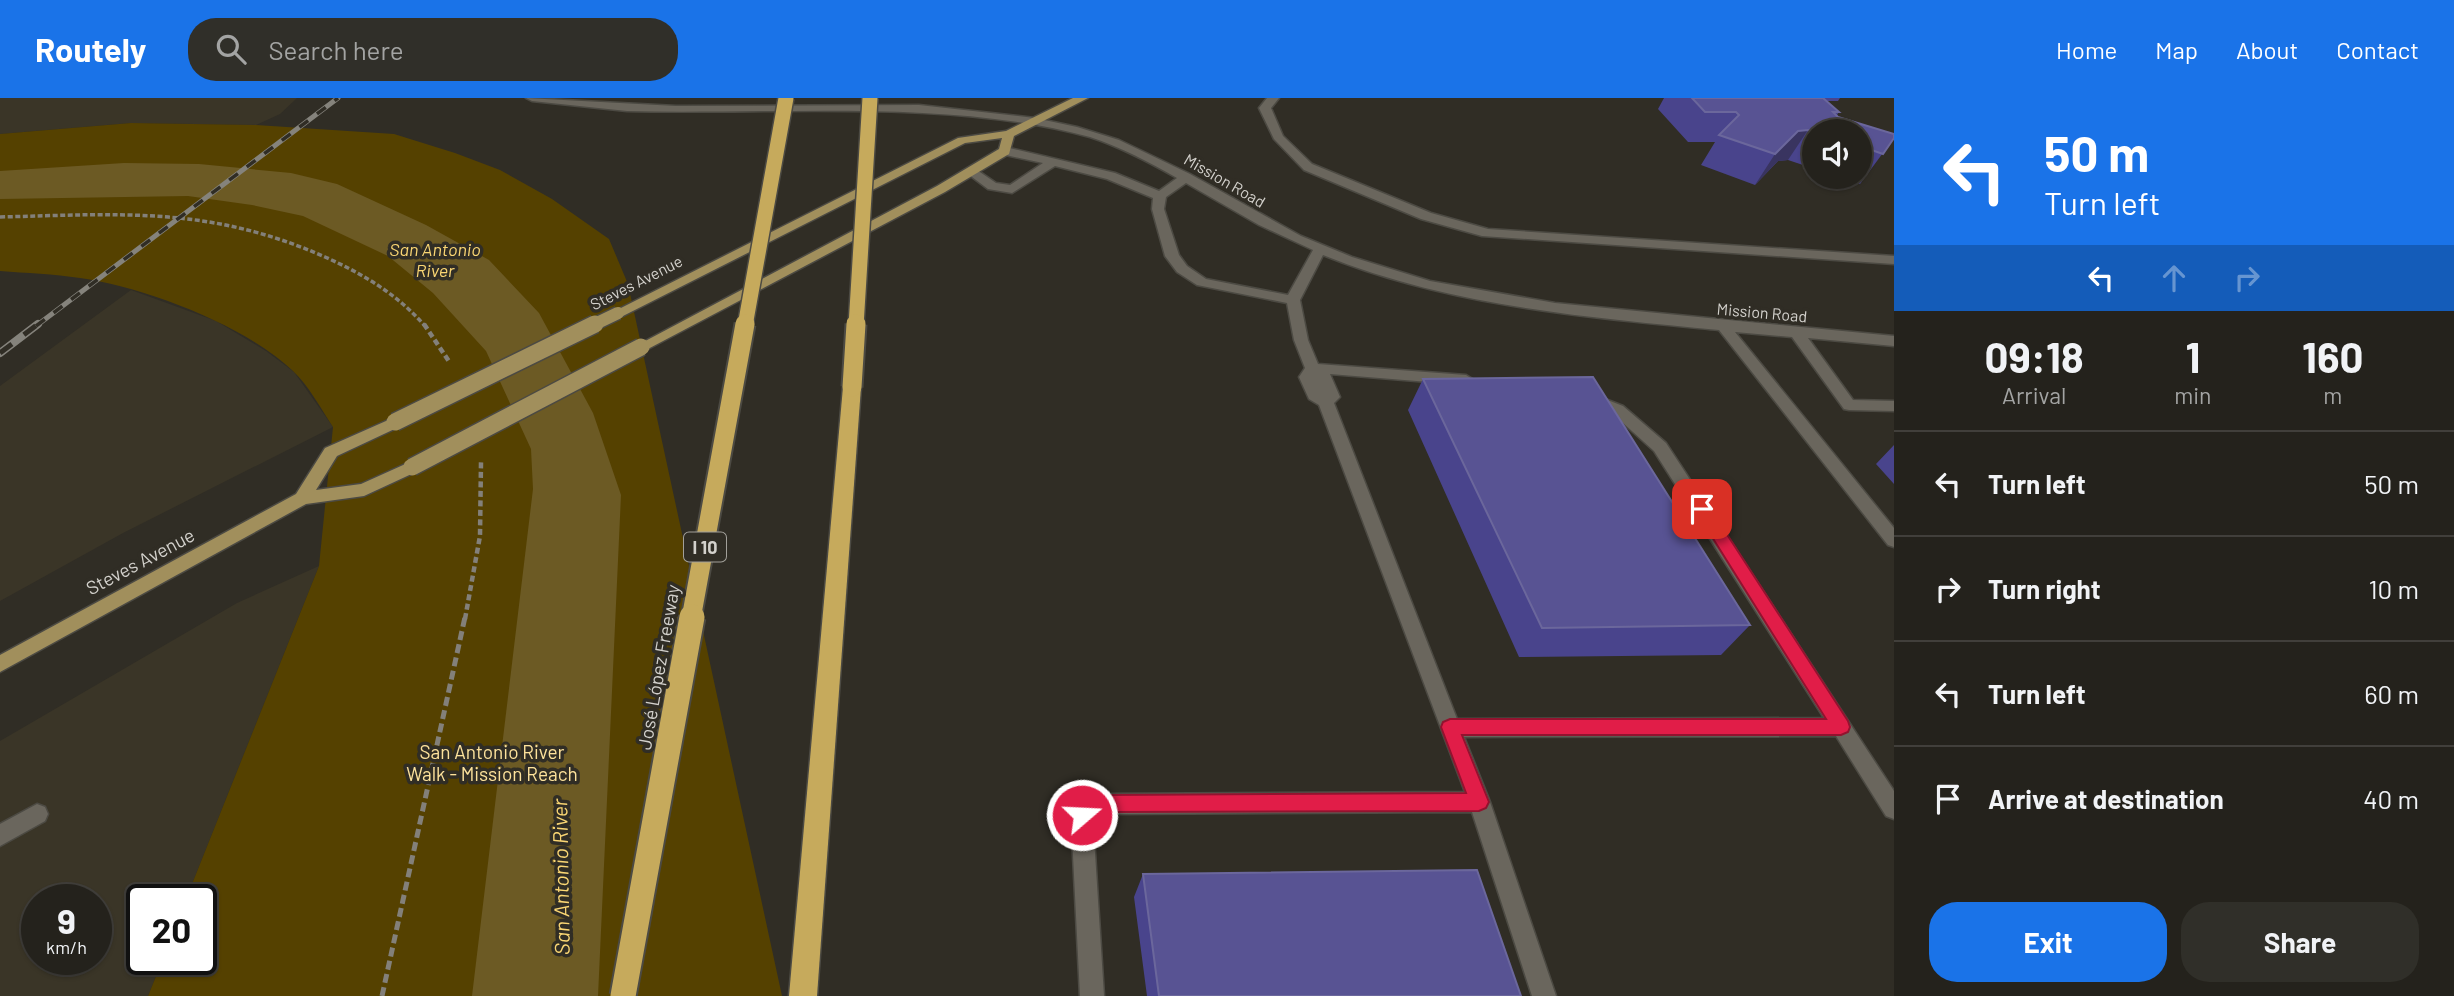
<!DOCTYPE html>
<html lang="en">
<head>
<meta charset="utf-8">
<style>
	:root { --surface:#24221c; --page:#302f29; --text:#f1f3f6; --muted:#a3a4a3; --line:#413f3b; --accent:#1a73e8 }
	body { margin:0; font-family:Barlow,sans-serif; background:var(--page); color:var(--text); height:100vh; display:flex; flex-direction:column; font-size:26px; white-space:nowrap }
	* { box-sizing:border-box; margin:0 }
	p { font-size:23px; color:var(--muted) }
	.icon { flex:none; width:38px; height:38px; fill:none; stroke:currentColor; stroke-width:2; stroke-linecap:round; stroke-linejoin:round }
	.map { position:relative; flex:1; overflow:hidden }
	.side { display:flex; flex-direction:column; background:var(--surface); width:560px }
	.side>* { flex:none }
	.hud { background:#1a73e8; color:#fff; overflow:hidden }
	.fabs { position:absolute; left:1802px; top:21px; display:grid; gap:14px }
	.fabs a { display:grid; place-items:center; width:70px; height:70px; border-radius:50%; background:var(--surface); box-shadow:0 2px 5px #0004,0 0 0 2px var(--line); font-size:35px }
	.speed { position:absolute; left:21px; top:786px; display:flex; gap:14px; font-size:35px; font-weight:700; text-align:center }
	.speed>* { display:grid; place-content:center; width:91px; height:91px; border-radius:50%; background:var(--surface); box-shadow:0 2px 5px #0004,0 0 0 2px var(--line); line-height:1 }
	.speed small { font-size:18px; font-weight:400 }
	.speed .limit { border:4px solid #111; border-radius:10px; background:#fff; color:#111 }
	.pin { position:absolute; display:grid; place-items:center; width:60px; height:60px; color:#fff; margin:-30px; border-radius:14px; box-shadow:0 4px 10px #0006 }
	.me { position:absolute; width:77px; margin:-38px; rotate:71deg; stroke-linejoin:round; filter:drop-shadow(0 0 5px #0008) }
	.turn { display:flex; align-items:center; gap:24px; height:147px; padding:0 35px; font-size:32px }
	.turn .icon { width:91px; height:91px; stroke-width:2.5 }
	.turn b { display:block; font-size:49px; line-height:60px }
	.lanes { display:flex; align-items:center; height:66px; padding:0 35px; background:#0003; justify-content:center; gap:35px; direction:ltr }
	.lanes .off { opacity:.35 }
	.eta { display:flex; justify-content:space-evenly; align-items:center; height:119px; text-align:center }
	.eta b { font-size:42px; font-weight:700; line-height:49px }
	.action { display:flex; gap:14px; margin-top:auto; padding:14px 35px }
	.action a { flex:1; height:80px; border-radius:28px; background:var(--accent); color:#fff; font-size:28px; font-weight:700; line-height:80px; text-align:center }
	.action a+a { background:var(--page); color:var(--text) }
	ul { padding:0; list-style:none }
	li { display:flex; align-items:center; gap:21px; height:105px; padding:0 35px; border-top:2px solid var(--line) }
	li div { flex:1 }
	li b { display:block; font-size:26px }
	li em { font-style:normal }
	header { display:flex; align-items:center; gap:42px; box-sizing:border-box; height:98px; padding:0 35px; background:var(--accent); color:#fff }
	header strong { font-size:33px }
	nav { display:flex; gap:38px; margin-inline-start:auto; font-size:24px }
	.search { width:490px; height:63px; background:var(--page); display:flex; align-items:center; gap:18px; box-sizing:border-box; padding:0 24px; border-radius:28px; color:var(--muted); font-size:26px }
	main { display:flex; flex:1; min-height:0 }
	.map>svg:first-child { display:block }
</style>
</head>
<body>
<header>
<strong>Routely</strong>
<div class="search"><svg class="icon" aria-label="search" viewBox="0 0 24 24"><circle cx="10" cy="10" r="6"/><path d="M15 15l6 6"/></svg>Search here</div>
<nav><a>Home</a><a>Map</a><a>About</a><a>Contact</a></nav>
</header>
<main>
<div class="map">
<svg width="1894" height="898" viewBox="0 0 1894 898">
	<rect width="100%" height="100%" fill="#302d25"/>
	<path fill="#3a3527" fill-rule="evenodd" d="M0,0H297L280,16L256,27L131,25L0,36Z
		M131,192L216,223L266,253L294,274L333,329L123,435L0,503V288Z
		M319,468L186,801L142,802V861H163L148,898H0V643L237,505ZM37,802H96V861H37Z"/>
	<path fill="#554100" d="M131,25L256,27L394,36L455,55L500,72L552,101L609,141L628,186L782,898H148L163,861H201V802L186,801L319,468L333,329C321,311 309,288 293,273C245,227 144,189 80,180C54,176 26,175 0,173V36Z"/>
	<path fill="#6c5a24" d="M124,65L199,66L291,75L337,86L426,127L489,162L539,215L593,315L621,397L598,898H472L533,391L531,351L486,253L433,195L388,158L303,118L252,107L188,98L0,101V73Z"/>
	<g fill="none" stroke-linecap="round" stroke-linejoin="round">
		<g stroke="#4c4a43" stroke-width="3">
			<path id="minor" d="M526,0L676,8L919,7L1035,20L1077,29L1119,42L1190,76L1301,138L1352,159L1430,183L1555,205L1894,238V248L1808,240L1853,302L1894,303V313L1849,312L1844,311L1792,239L1735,234L1894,430V449L1888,447L1719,232C1585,219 1449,208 1323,157L1300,202L1308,242L1318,266L1466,277L1474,282L1466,287L1330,276L1340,299L1334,305L1457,621L1824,620L1654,353L1612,315L1582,303L1579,299L1587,294L1623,308L1666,345L1894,693V721L1886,718L1836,638L1464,639L1490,704L1556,898H1532L1472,714L1109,716L1093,723L1104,898H1080L1071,717L1074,710L1108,696L1465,694L1319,307L1309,301L1299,279L1305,270L1294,242L1287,205L1197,187L1177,174L1165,158L1152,111L1153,100L1107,81L1055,68L1012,95L988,91L964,73L974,70L996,85L1010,87L1043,65L1001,56L999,53L1005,49L1115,75L1159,93L1177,80C1149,64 1121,49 1090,39C949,0 775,17 627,13L532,3ZM1186,85L1259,127L1313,152L1288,197L1206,181L1187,168L1179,157L1164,111L1166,99Z
				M1267,0H1279L1271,10L1283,38L1312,66L1431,115L1488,131L1894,158V166L1482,138L1421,121L1304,72L1274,41L1259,10Z
				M37,706L45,709L48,716L45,723L0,748V726Z"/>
		</g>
		<g stroke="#4c4a43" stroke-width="3">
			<path id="major" d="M1073,0H1088L1014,38L1009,56L945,94L646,252L641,254L634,249L937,88L999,51L1002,40L965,45L623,218L618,219L611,215L958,40L1006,33Z
				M395,319L401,320L403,324L401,328L337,358L316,392L361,386L412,363L418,365L420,369L418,373L364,398L306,406L0,574V557L296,396L325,350Z"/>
		</g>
		<g stroke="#4c4a43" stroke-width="3">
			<path id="highway" d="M852,283L861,289L817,898H789L843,289Z"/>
		</g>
		<path stroke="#83807a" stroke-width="3.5" stroke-dasharray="5 2.5" stroke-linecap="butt" d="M0,119C121,116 210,108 325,159C363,176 397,196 425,228"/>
		<path stroke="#83807a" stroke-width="4.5" stroke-dasharray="6 3.5" stroke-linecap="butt" d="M424,226L450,265
			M465,521L480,438L481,364"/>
		<path stroke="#83807a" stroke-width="5" stroke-dasharray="9 4.5" stroke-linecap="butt" d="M382,898L465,519"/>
		<use href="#minor" fill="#6a665d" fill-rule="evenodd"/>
		<use href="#major" fill="#a18f5c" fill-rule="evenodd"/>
		<use href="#highway" fill="#c6aa5c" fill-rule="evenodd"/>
		<g stroke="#85837c" stroke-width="5">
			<path id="rail-far1" d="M36,228L338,0"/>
		</g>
		<g stroke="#85837c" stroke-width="8">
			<path id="rail" d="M0,255L38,226"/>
		</g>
		<use href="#rail-far1" stroke="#302d25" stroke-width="3.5" stroke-dasharray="11" stroke-linecap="butt"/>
		<use href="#rail" stroke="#302d25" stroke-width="5" stroke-dasharray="15" stroke-linecap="butt"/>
		<g stroke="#4c4a43" stroke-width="15" stroke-linecap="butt">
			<path id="major-bridge-far1" d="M591,228L618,215"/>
		</g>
		<g stroke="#4c4a43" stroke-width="20" stroke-linecap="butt">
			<path id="major-bridge" d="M395,324L595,226
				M412,369L641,249"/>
		</g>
		<g stroke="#4c4a43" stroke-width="18" stroke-linecap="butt">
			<path id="highway-bridge-far2" d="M745,228L786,0
				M856,228L870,0"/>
		</g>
		<g stroke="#4c4a43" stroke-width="23" stroke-linecap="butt">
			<path id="highway-bridge-far1" d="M852,289L856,226
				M691,521L745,226"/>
		</g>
		<g stroke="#4c4a43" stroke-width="29" stroke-linecap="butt">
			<path id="highway-bridge" d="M623,898L692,519"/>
		</g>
		<use href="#major-bridge-far1" stroke="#a18f5c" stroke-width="12"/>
		<use href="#major-bridge" stroke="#a18f5c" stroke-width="17"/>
		<use href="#highway-bridge-far2" stroke="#c6aa5c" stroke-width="15"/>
		<use href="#highway-bridge-far1" stroke="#c6aa5c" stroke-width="19"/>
		<use href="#highway-bridge" stroke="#c6aa5c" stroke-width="25"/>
	</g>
	<path fill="#49448c" d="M1664,0H1840L1838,3H1826L1839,14L1837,17L1838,19L1894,40L1860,86L1838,79H1860V33H1815V71L1788,62L1778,63L1755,87L1701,67L1715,44H1688L1658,11Z
		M1423,281L1750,527L1721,557L1519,559L1408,312Z
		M1894,347V386L1876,366Z
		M1143,776L1521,898H1147L1134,799Z"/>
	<path fill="#393460" d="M1808,32L1788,62L1778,63L1755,87L1775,56L1798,33Z"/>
	<path fill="#585393" stroke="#6b679c" stroke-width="2" d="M1692,0H1823L1839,14H1833L1838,19L1894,36V40L1883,56L1860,48V33L1815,34L1808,32L1798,33L1775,56L1719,37L1739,17L1736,14H1705Z
		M1593,279L1750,527L1542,530L1423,281Z
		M1477,772L1521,898H1159L1143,776Z"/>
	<path fill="#e11d48" stroke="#92132f" stroke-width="2" d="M1702,405L1708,407L1848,623L1850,629L1848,634L1841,637H1462L1489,704L1486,710L1479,713L1109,714L1082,726L1075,723L1073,717L1075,710L1108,697L1466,695L1441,629L1443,624L1450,621H1826L1697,415L1695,411L1697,407Z"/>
	<g text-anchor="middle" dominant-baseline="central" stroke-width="7" stroke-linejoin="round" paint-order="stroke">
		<g font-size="16" fill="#d3d1cc" stroke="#302d25">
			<text transform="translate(1225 82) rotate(30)">Mission Road</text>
			<text transform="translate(636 184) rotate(-27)">Steves Avenue</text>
			<text transform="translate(1762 214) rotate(5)">Mission Road</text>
		</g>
		<g font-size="18" font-style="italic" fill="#fad673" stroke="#302d25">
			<text x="435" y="151">San Antonio<tspan x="435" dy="21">River</tspan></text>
		</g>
		<rect fill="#302d25" stroke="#a2a09a" stroke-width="2" x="684" y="434.5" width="42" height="29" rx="5"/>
		<g font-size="18" font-weight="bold" fill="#d3d1cc">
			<text x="705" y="449">I 10</text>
		</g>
		<g font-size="19" fill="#d3d1cc" stroke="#302d25">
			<text transform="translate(140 463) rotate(-28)">Steves Avenue</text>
			<text transform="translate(658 569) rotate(-80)">José López Freeway</text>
		</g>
		<g font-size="19" fill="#fde29b" stroke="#302d25">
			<text x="492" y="653">San Antonio River<tspan x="492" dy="22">Walk - Mission Reach</tspan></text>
		</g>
		<g font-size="21" font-style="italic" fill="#fad673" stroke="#302d25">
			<text transform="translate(560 779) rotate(-91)">San Antonio River</text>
		</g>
	</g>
</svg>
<div class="fabs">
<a><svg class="icon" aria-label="sound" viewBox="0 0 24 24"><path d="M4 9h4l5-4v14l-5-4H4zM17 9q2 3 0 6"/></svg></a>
</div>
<div class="speed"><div>9<small>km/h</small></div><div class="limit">20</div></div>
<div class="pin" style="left:1702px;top:411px;background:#d93025"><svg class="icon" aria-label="arrive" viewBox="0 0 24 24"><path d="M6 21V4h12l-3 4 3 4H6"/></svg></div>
<svg class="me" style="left:1082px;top:717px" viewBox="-20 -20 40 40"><circle r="17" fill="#e11d48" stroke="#fff" stroke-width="3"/><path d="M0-11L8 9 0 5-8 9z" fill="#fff"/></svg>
</div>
<section class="side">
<div class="hud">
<div class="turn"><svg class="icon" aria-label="left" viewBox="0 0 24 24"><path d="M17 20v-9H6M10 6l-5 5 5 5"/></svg><div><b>50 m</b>Turn left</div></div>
<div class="lanes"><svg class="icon" aria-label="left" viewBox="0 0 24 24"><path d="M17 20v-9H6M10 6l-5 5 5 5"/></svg><svg class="icon off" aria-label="ahead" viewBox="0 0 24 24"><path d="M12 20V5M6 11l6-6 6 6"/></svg><svg class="icon off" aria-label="right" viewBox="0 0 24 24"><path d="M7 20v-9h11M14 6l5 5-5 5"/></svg></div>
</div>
<div class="eta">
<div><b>09:18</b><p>Arrival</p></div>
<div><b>1</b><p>min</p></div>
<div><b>160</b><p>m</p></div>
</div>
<ul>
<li><svg class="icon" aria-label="left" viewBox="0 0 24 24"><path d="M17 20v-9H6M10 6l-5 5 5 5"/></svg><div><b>Turn left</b></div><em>50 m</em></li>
<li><svg class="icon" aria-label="right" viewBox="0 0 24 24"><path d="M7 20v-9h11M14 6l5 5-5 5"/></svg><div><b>Turn right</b></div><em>10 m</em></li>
<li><svg class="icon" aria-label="left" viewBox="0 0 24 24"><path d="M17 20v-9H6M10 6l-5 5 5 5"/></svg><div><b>Turn left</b></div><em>60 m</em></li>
<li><svg class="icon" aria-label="arrive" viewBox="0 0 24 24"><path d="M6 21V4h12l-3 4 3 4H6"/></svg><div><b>Arrive at destination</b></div><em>40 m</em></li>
</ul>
<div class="action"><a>Exit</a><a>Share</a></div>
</section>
</main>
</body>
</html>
